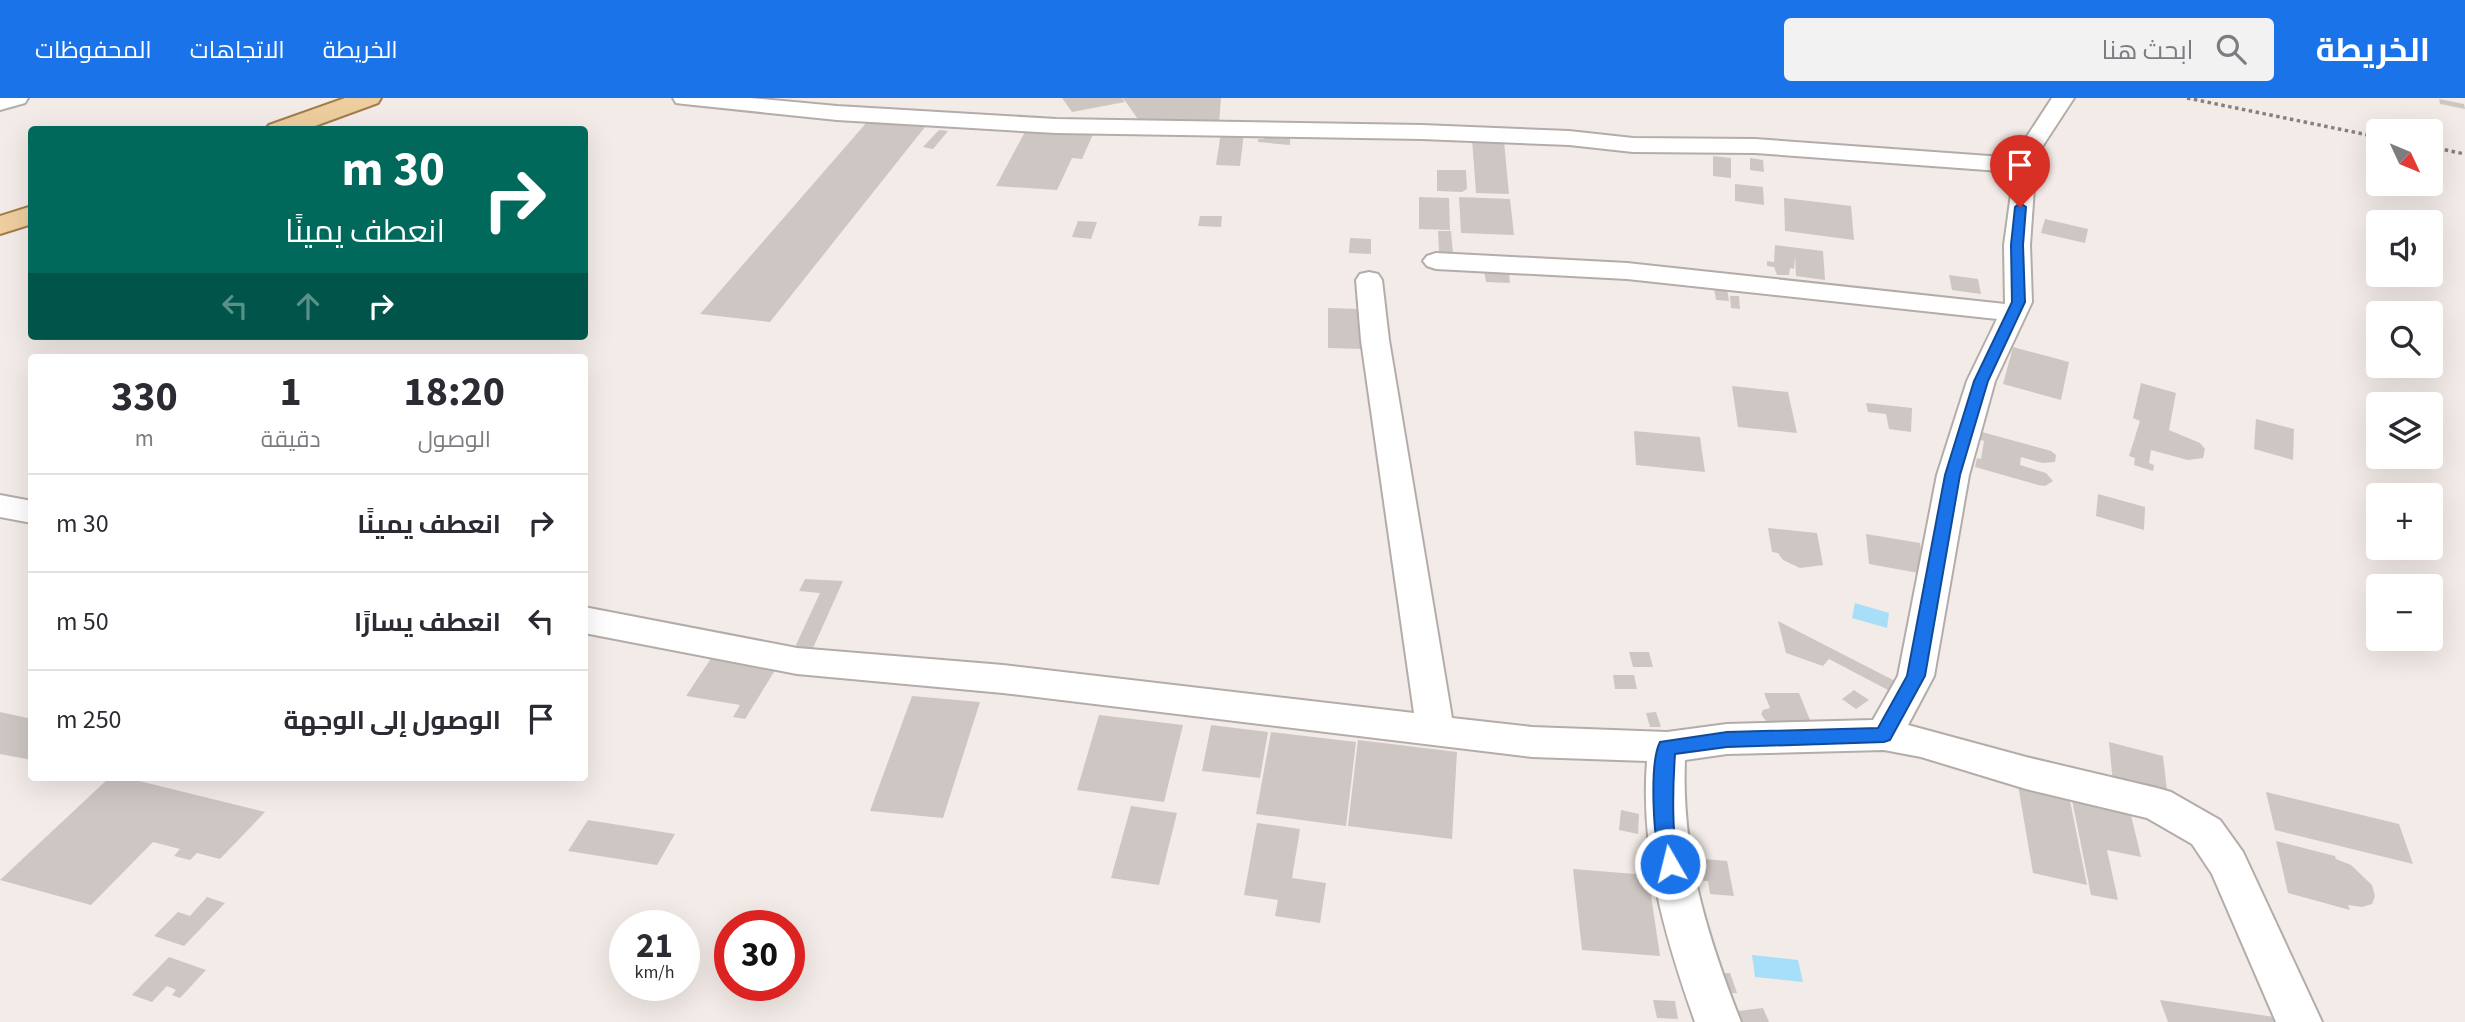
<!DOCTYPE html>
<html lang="ar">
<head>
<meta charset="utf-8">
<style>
	:root { --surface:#fff; --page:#f2f2f3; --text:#2b2b33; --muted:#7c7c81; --line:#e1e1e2; --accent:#1a73e8 }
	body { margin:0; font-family:"Source Sans 3",Cairo,sans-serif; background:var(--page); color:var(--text); direction:rtl; height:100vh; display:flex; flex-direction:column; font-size:26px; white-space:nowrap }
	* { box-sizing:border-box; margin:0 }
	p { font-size:23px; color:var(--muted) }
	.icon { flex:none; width:38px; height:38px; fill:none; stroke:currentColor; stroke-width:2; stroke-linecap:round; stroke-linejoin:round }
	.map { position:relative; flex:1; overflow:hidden; direction:ltr }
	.details { position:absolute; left:28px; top:256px; width:560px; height:427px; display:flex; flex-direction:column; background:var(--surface); border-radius:7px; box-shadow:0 7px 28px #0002; direction:rtl }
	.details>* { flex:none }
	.guide { position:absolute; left:28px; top:28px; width:560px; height:214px; border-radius:7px; box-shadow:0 7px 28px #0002; direction:rtl; background:#00695c; color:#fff; overflow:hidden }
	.needle { width:46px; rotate:134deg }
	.buttons { position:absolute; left:2366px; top:21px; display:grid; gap:14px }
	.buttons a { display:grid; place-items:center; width:77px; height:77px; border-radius:7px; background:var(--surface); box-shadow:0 7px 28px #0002; font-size:35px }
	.speed { position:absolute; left:609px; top:812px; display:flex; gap:14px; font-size:35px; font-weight:700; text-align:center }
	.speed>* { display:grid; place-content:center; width:91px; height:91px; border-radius:50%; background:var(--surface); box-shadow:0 7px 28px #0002; line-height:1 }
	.speed small { font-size:18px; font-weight:400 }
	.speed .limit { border:10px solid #d22; background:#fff; color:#111 }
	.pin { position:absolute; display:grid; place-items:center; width:60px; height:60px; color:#fff; margin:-72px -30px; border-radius:50% 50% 50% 0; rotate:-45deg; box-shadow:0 0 7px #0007 }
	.pin .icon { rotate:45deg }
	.me { position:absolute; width:77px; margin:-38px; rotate:352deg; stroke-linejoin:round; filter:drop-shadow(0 0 5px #0008) }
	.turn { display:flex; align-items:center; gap:24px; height:147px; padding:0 28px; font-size:32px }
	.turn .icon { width:91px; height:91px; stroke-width:2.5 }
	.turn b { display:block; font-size:49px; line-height:60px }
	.lanes { display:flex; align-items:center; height:66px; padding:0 28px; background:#0003; justify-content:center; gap:35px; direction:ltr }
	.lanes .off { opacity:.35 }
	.eta { display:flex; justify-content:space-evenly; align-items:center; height:119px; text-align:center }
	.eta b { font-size:42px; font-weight:700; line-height:49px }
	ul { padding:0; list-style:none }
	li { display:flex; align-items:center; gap:21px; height:98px; padding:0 28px; border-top:2px solid var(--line) }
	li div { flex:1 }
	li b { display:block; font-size:26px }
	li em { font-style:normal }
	header { display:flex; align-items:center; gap:42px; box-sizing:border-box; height:98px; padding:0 35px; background:var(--accent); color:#fff }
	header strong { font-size:33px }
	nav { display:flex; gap:38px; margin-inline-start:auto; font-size:24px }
	.search { width:490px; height:63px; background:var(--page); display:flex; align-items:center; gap:18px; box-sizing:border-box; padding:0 24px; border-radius:7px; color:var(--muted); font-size:26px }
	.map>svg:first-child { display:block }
</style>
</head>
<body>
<header>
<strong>الخريطة</strong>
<div class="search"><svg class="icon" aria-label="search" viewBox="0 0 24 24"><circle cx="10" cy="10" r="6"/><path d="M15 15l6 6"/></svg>ابحث هنا</div>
<nav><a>الخريطة</a><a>الاتجاهات</a><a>المحفوظات</a></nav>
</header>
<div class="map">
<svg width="2465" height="924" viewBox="0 0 2465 924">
	<rect width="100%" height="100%" fill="#f3ebe7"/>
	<path fill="#a6dff7" d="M1855,505L1889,515L1887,530L1852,520Z
		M1752,857L1798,862L1803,884L1755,879Z"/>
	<path fill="#cdc6c2" d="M1062,0H1122L1125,4L1072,14Z
		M1123,0H1221L1219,25L1140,24Z
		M2439,1L2464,6L2465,11L2440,6Z
		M867,24L925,29L770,224L700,216Z
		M1027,30L1094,34L1082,61L1072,60L1057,92L996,88Z
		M939,32L948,33L933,51L923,49Z
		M1221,34L1244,35L1240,68L1216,67Z
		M1290,36V47L1258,44V41H1264L1265,37Z
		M1472,41L1504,43L1509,96L1476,95Z
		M1713,58L1731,60V80L1713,78Z
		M1750,60L1763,62L1764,74L1750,72Z
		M1437,72H1466L1467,91L1462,94L1437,93Z
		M1735,86L1763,89L1764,107L1735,103Z
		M1419,99L1449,100L1450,132L1419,131Z
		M1459,99L1510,101L1514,137L1461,135Z
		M1784,100L1851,108L1854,142L1785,133Z
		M1200,118H1222L1221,129L1198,128Z
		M2045,121L2088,131L2085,145L2041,135Z
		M1078,123L1097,124L1091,141L1072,139Z
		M1438,133H1451L1453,155L1439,154Z
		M1350,140L1371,141V156L1349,155Z
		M1775,147L1823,153L1825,182L1796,178L1795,158L1794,171L1790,170L1789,177H1777L1774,169L1767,168V163L1774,164Z
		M1484,173L1509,174L1510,185L1486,184Z
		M1949,177L1978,181L1981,196L1952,192Z
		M1714,190L1727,191L1729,203L1716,202Z
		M1730,198H1739L1740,211L1731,210Z
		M1328,210L1360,211L1361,251L1328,250Z
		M2013,249L2069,264L2061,302L2003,286Z
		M2141,285L2176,295L2169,332L2200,345L2205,351L2203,360L2188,362L2151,352L2149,365L2154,367L2153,373L2134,367L2135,360L2129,358L2140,323L2133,320Z
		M1732,288L1788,294L1797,335L1738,329Z
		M1866,305L1912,310L1911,334L1889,331L1886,316L1868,314Z
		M2256,321L2294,331L2293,362L2254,351Z
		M1634,333L1700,339L1705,374L1636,367Z
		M1982,334L2051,353L2056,357L2055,364L2042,365L2021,359L2020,367L2046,375L2053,383L2045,388L2038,387L1975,369L1977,360L1981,361L1984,343L1981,342Z
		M2098,396L2145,409L2144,432L2096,418Z
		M1768,430L1817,435L1823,467L1800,470L1783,462L1778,455L1772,454Z
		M1866,436L1920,445L1924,476L1869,466Z
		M805,481L843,483L813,550L795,549L820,495L799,493Z
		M1778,523L1895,583L1888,592L1829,561L1823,568L1786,555Z
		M1629,554H1649L1653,569H1633Z
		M712,559L777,569L745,621L733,619L740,607L686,598Z
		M1613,577H1634L1637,591H1615Z
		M1854,592L1869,602L1856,611L1842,601Z
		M1764,595H1799L1812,627L1768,626L1761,616L1763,612L1770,610Z
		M912,598L980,604L943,720L870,713Z
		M0,614L32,621V662L0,656Z
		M1656,614L1661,629H1650L1646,615Z
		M1099,617L1183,627L1164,704L1077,692Z
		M1211,627L1268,634L1260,680L1202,673Z
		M1271,634L1356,644L1346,728L1256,716Z
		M1358,642L1457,654L1452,741L1348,728Z
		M2109,644L2163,658L2168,701L2113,685Z
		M110,679H123L265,714L220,761L197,755L190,762L174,758L180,751L153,744L91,807L0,782Z
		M2018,687L2069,698L2087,787L2033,775Z
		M2266,694L2399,726L2413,766L2275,732Z
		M2071,697L2129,709L2141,759L2107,752L2118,802L2091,797Z
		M1131,708L1177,715L1159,787L1111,780Z
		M1621,712L1639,716L1638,736L1619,732Z
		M588,722L675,736L657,767L568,753Z
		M1257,725L1300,731L1292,780L1326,785L1320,825L1275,818L1278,802L1244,797Z
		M2276,743L2335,758L2336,761L2351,767L2372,787L2375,798L2372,806L2362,809L2348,807L2350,812L2288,795Z
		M1703,761L1727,763L1734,798L1710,796L1708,783L1690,782L1686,765L1704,766Z
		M1573,771L1648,777L1660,858L1582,852Z
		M207,799L225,805L184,848L154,838L178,814L190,818Z
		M169,859L206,872L180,900L172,897L176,892L167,888L152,904L132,897Z
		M1718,875H1730L1737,895H1723Z
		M1653,902L1675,903L1678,921L1657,920Z
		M2160,902L2274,919L2276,924H2168Z
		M1763,910L1769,924H1734L1730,914Z"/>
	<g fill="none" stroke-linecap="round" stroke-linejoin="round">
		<g stroke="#b3aca8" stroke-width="4">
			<path id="minor" d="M0,0H28L25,5L0,12Z
				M673,0H750L837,8L1056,21L1422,27L1569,33L1633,40L1755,41L2017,60L2020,49L2052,0H2074L2042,49L2034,90L2030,147L2032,204L1995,283L1969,377L1934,578L1908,627L2026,659L2157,690L2171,694L2220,722L2243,754L2322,924H2276L2212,776L2192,746L2147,720L2026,691L1921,659L1884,652L1727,656L1685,662C1681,754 1707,838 1741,924H1695C1665,839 1640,755 1647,663L1532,659L1003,595L797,576L584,535V509L797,550L1003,567L1414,615L1361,242L1356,182L1360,176L1369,174L1378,176L1382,182L1389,242L1452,620L1532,629L1667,634L1727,626L1873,622L1898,578L1937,377L1967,283L1997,221L1627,181L1436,171L1427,168L1423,163L1427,158L1436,155L1627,165L2005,206L2004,147L2014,74L1755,55L1633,54L1569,47L1422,41L1056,35L837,22L684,6L676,5Z
				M0,397L32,403V425L0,419Z"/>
		</g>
		<g stroke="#a17d4a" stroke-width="4">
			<path id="major" d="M345,0H381L378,5L304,32H265L269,27Z
				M32,108V126L0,136V118Z"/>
		</g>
		<path stroke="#86817e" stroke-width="3.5" stroke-dasharray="3.5 3.5" stroke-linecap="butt" d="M2187,0L2378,39
			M2431,49L2465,56"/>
		<use href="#minor" fill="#fff" fill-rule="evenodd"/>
		<use href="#major" fill="#eece9f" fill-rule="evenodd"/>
	</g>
	<path fill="#1a73e8" stroke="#114b97" stroke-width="2" d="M2020,105L2026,109L2023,147L2025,204L1988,283L1960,377L1925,578L1890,642L1884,644L1727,649L1675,656C1673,685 1672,715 1675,745C1677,754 1681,762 1677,772L1670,774L1663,772C1653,750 1649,665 1660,644L1727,634L1878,630L1907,578L1945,377L1974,283L2012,204L2011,147L2015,109Z"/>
</svg>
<div class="buttons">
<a><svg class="needle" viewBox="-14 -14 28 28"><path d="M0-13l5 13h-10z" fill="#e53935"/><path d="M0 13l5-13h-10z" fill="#7c7c81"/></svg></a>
<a><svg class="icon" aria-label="sound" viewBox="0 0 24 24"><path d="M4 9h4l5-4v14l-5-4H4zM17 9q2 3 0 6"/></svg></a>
<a><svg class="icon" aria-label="search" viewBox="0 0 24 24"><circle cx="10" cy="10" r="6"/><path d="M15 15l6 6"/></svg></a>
<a><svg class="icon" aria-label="layers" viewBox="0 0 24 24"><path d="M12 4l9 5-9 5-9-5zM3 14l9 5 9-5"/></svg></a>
<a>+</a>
<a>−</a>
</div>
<div class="speed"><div>21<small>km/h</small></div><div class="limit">30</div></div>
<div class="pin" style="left:2020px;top:109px;background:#d93025"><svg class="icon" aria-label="arrive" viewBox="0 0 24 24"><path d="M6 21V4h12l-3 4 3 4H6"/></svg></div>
<svg class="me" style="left:1670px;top:766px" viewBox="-20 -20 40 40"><circle r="17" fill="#1a73e8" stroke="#fff" stroke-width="3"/><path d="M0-11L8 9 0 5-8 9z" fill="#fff"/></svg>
<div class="guide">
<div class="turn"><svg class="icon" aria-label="right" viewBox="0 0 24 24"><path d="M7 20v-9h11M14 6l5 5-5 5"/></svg><div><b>30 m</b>انعطف يمينًا</div></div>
<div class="lanes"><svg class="icon off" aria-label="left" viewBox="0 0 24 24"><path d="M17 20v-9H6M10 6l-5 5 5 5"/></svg><svg class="icon off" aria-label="ahead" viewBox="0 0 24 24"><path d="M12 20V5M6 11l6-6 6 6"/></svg><svg class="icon" aria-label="right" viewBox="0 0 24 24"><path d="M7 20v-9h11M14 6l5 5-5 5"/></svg></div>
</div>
<section class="details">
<div class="eta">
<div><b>18:20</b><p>الوصول</p></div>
<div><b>1</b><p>دقيقة</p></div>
<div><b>330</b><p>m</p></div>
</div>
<ul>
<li><svg class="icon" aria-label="right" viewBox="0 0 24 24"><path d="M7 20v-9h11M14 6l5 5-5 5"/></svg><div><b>انعطف يمينًا</b></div><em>30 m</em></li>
<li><svg class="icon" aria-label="left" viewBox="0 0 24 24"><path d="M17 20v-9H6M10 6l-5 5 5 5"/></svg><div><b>انعطف يسارًا</b></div><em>50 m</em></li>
<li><svg class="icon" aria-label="arrive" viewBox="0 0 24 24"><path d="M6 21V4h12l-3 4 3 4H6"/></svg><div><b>الوصول إلى الوجهة</b></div><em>250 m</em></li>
</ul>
</section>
</div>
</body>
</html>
